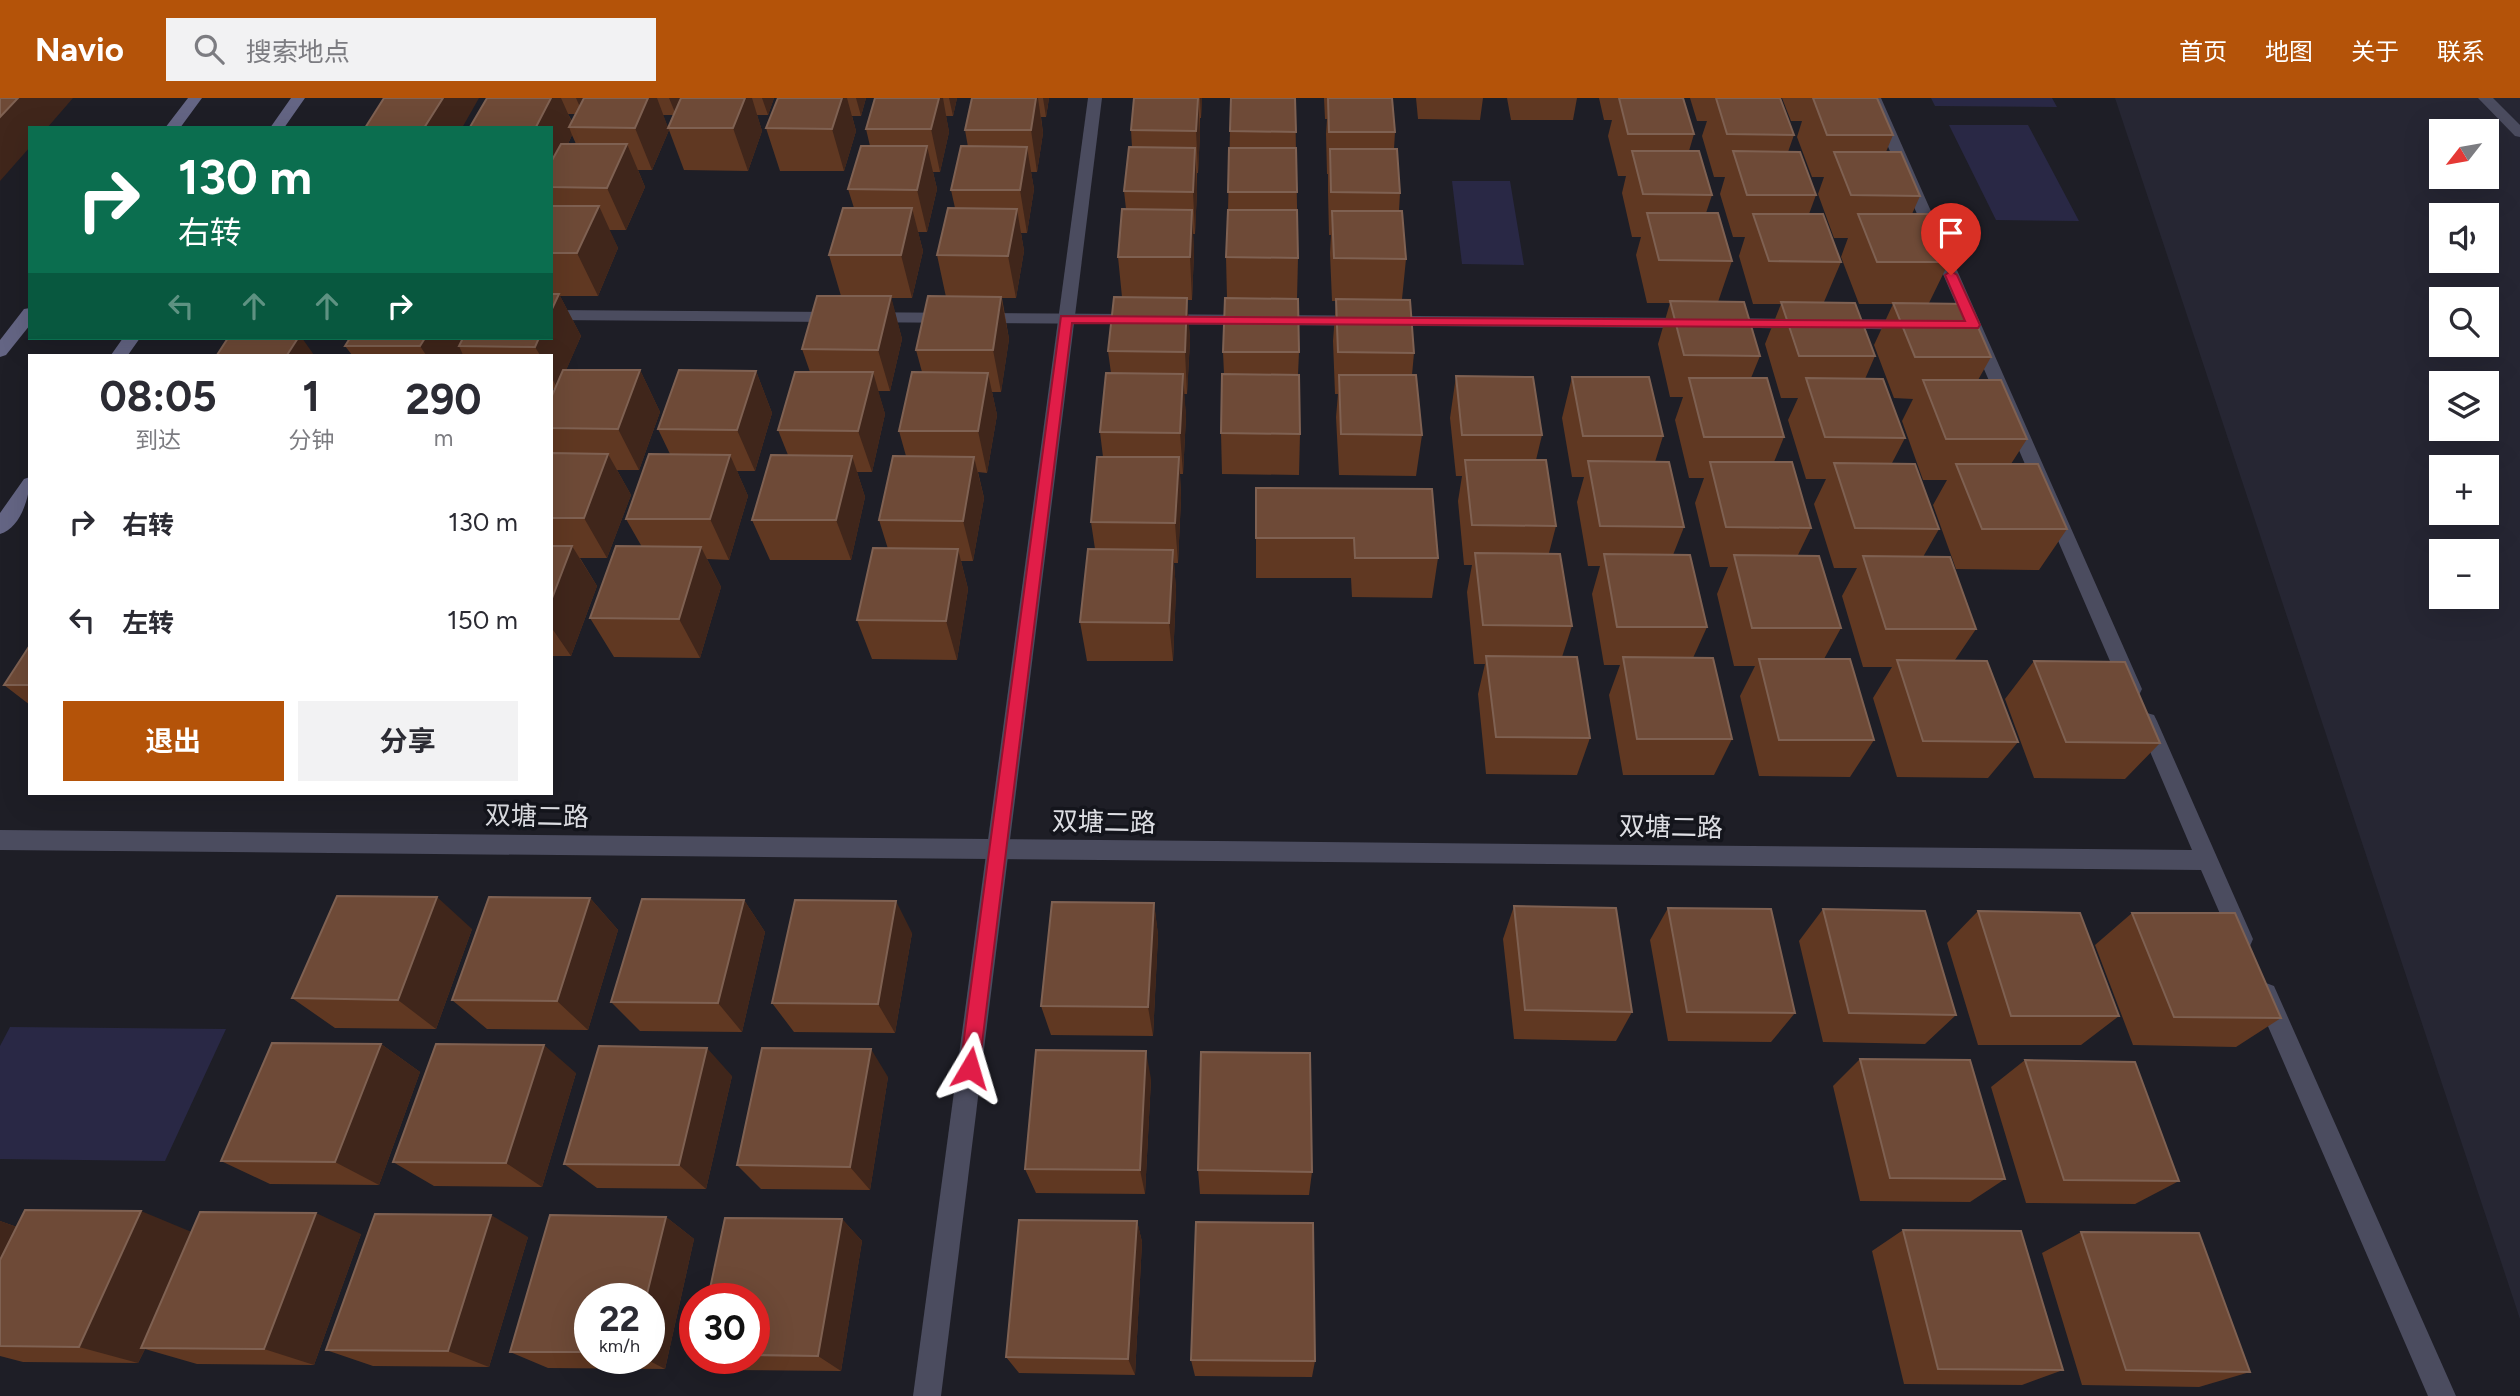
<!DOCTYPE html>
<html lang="zh">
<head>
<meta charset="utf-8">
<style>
	:root { --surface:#fff; --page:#f2f2f3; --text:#2b2b33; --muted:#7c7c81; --accent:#b45309 }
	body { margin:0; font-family:Figtree,"Noto Sans SC",sans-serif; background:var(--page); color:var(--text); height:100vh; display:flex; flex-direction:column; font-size:26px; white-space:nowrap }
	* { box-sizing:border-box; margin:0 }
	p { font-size:23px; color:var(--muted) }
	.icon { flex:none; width:38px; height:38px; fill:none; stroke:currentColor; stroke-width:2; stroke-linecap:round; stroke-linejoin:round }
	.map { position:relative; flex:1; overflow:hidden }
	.sheet { position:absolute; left:28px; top:256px; width:525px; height:441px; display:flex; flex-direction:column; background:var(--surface); border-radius:0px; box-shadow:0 7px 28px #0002 }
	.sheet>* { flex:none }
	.guide { position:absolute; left:28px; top:28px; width:525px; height:214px; border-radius:0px; box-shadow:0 7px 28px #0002; background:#0b6e4f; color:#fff; overflow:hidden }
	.needle { width:46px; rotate:239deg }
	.tools { position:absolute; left:2429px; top:21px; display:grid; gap:14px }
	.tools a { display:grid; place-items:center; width:70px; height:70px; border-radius:0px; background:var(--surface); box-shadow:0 7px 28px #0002; font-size:35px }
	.speed { position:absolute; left:574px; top:1185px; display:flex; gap:14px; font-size:35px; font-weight:700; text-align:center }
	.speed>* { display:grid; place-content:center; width:91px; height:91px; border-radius:50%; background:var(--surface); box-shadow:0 7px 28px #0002; line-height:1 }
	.speed small { font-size:18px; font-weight:400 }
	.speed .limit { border:10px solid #d22; background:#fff; color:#111 }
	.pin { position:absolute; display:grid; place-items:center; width:60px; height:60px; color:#fff; margin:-72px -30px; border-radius:50% 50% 50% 0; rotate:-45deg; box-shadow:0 0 7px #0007 }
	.pin .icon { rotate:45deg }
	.me { position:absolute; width:77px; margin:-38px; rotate:7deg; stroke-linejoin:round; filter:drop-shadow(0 0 5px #0008) }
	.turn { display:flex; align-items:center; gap:24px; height:147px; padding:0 35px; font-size:32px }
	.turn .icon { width:91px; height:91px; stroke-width:2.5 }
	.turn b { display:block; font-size:49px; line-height:60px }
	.lanes { display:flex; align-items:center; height:66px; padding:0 35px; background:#0003; justify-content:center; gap:35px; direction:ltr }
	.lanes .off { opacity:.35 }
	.eta { display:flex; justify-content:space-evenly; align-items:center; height:119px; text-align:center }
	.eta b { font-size:42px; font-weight:700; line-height:49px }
	.cta { display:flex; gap:14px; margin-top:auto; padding:14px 35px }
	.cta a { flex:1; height:80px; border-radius:0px; background:var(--accent); color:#fff; font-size:28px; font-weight:700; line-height:80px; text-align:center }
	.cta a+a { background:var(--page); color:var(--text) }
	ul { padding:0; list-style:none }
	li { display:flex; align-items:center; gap:21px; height:98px; padding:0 35px }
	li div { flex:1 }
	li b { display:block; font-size:26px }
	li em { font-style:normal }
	header { display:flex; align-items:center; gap:42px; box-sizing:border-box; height:98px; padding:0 35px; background:var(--accent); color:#fff }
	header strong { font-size:33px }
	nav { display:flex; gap:38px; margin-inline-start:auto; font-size:24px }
	.search { width:490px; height:63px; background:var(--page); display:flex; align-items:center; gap:18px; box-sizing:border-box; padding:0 24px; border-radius:0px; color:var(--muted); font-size:26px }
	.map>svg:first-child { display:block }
</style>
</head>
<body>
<header>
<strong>Navio</strong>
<div class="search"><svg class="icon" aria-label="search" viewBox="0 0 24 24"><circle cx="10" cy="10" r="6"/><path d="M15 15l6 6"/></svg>搜索地点</div>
<nav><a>首页</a><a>地图</a><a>关于</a><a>联系</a></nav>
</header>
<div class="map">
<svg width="2520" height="1298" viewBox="0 0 2520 1298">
	<rect width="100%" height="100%" fill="#1e1e26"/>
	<path fill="#262633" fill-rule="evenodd" d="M2115,0H2520V1221ZM2441,33H2487V79H2441ZM2441,117H2487V163H2441ZM2441,201H2487V247H2441ZM2441,285H2487V331H2441ZM2441,369H2487V415H2441ZM2441,453H2487V499H2441Z"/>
	<path fill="#292845" d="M1931,0H2052L2057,9L1935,8Z
		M1949,27H2028L2079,123L1996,122Z
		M1452,83H1510L1524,167L1462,166Z
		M10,929H11L226,931L165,1063L0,1061V948Z"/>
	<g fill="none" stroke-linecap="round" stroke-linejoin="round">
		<path fill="#4b4c5f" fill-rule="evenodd" d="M1867,0H1881L2142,591L2139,597H2125L2122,591Z
			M2478,0H2493L2520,27V39L2515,38Z
			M551,212L1690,220L1698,225L1690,230L551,222Z
			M1722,220L1802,221L1810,226L1802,231L1716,229V221Z
			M1834,221L1911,222L1919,227L1911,232L1828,230V222Z
			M2147,615L2154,617L2157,623L2253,841L2250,848L2242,851L2234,848L2201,772L0,752V732L2192,752L2137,623L2140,617Z
			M2266,885L2274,888L2456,1298H2428L2254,896L2258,888Z"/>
		<path fill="#4b4c5f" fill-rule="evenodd" d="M1088,0H1102L941,1298H913Z"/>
		<path fill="#646584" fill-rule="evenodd" d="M188,0H202L180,30H165Z
			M291,0H305L284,30H270Z
			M30,210V227L6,257L0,259V242L24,211Z
			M123,240H140L128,257H111Z
			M30,379C30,398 21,430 0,436V415L24,381Z"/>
	</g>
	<path fill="#603822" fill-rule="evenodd" d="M487,0H774L768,17H757L762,33L748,73L684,72L669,32L652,72H638L645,89L626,132H609L618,150L598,198H560L581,238L566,272H640L660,314L639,372H617L631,397L607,460H580L597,488L571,558H551V355H552L551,353V300L555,291H551V257H352L345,248L551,240V30H471L470,29ZM568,16H575L572,23ZM663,17H674L668,30ZM572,37L576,46H568Z
		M778,0H866L861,18H852L856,33L844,73H780L766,30Z
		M875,0H957L953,18H946L949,34L940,74H933L937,91L927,134H918L923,153L912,200H891L902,241L890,293H878L885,316L872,374H857L865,399L851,462H770L752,422L788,357L778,332L810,274L802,251L841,198L829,157L854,110L848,91L870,48L866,31Z
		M972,0H1049L1046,19H1041L1043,35L1037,74H1031L1034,91L1027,135H1021L1024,153L1016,200H1002L1009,241L1001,294H992L997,317L987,375L978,374L984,400L973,463H961L968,491L957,562L872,561L857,522L888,451L879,422L906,358L899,333L922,274L916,252L946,199L937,157L955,110L951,92L968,49L965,32Z
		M1134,0H1202L1201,20H1200V35L1198,75H1197V92L1195,136H1193L1194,154L1192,202H1187L1190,242L1187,296H1184L1186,318L1183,376H1180L1181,400L1178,465H1174L1176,492L1173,563H1087L1080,524L1095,451L1091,424L1103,359L1100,334L1111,275L1108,253L1122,199L1118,159L1126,111L1124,93L1132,49L1131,32Z
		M1295,0L1298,160L1297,201L1299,254L1298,277L1300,336L1299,377L1222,376L1221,335L1224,276L1223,254L1227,200L1226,159L1228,112L1230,33Z
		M1324,0H1392L1395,34L1394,51L1400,95L1399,113L1406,161L1402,201L1414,255L1412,277L1422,337L1416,378L1339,377L1336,319L1338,296H1335L1333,243L1336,203H1332L1330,155L1331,137H1329L1328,93V76H1327L1326,36L1327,21H1325Z
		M1416,0H1483L1480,22L1418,21Z
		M1507,0H1577L1573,22H1511Z
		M1599,0H1683L1694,36L1689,53L1712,97L1706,115L1732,163L1718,204L1760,258L1751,280L1784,339L1774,364L1811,430L1798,457L1841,530L1824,561L1874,642L1850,679L1759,678L1740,598L1755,568H1734L1717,496L1728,469H1710L1695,405L1704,380H1689L1675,322L1683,299H1670L1658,246L1670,205H1647L1636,157L1641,139H1632L1622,95L1626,78H1618L1608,38L1612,22H1604Z
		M1690,0H1780L1794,37L1788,54L1816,97L1809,116L1841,164L1824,204L1875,258L1865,281L1905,340L1892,365L1939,431L1923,459L1976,531L1955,562L2018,644L1988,680L1897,679L1873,600L1892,569H1863L1842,498L1857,470H1834L1814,406L1826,381H1806L1788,322L1798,300H1781L1765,246L1781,206H1753L1739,158L1745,139H1733L1720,96L1725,79H1714L1702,38L1707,23H1697Z
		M1782,0H1877L1893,37L1886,54L1920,98L1912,116L1949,164L1929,205L1991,259L1978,282L2027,341L2011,366L2067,431L2039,472L1956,471L1933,407L1947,382H1923L1902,323L1913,301L1894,300L1874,247L1893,206H1859L1841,159L1848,140H1834L1818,96L1824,79H1812L1797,39L1802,23H1791Z
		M756,273L772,315L755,373H737L748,398L729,462L707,461L721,489L700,560L614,559L590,520L642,449L626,421L670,356L658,331Z
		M1456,278L1542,337L1536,362L1556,428L1549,455L1572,528L1562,559L1590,640L1577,677L1486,676L1478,596L1485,566H1474L1467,494L1472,467H1464L1458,403L1462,378H1456L1450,320Z
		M1572,279L1663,338L1655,364L1684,429L1673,457L1707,529L1693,560L1732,641L1714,677H1623L1609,597L1620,567H1604L1592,496L1600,468H1588L1577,404L1584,379H1572L1562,320Z
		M1256,390L1438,460L1432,500L1352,499L1351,480H1256Z
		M30,547V607L4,587Z
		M2034,563L2160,645L2125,681L2034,680L2005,601Z
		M590,800L618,832L588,932L487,931L452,902Z
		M744,802L765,834L742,934L640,933L611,904Z
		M1154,805L1158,837L1153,938L1051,937L1041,908Z
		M1514,808L1632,914L1616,943L1514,941L1503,841Z
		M1668,810L1795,915L1771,944L1668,943L1650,842Z
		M1823,811L1956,917L1925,946L1823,944L1799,843Z
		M1978,813L2119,918L2081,947H1978L1947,845Z
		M2132,815L2281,920L2236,949L2133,947L2095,847Z
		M472,831L436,931L335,930L292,900Z
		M912,835L895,935L794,934L772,905Z
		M381,946L420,974L379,1087L270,1086L221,1063Z
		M1860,961L2005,1081L1970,1104L1860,1103L1833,988Z
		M2025,962L2179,1083L2135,1106L2026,1105L1991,989Z
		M576,975L542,1089L434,1088L393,1064Z
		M732,978L706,1091L597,1090L564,1066Z
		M888,979L870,1092L761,1091L737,1067Z
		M1151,981L1145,1096L1036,1095L1025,1071Z
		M1198,1072L1312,1074L1309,1097L1200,1096Z
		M666,1119L694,1141L665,1271L548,1270L510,1254ZM590,1200L649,1260H590Z
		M842,1121L862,1143L841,1273L724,1272L703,1260H754V1200Z
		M0,1123L17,1129L191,1134L361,1136L314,1267L197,1266L145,1251L138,1265L23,1264L0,1258Z
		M1137,1123L1142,1144L1135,1277L1019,1275L1006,1259Z
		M1903,1132L2063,1272L2022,1287L1904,1286L1872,1153Z
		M2081,1134L2250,1274L2199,1289L2082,1287L2042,1155Z
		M528,1139L489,1269L373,1268L326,1252Z
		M1191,1262L1315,1263L1312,1279L1195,1278Z"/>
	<path fill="#40261b" d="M0,0H73L47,30H30V49L0,83Z
		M443,0H479L462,30H424Z
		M551,0H561L574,29H569L572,37L556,72L551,63V30L536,29Z
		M576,0H591L583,16Z
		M648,0H657L669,32L652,72L635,30Z
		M669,0H683L676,17Z
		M745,0H752L762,33L748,73L733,30Z
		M762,0H774L768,17Z
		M842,0H847L856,33L844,73L832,31Z
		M856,0H866L861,18Z
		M939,0H943L949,34L940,74L931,31Z
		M949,0H957L953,18Z
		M1036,0H1038L1043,35L1037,74L1031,32Z
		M1043,0H1049L1046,19Z
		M1198,0L1200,35L1198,75L1196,33Z
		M1200,0H1202L1201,20Z
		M627,46L645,89L626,132L607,90Z
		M927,48L937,91L927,134L917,92Z
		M1027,49L1034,91L1027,135L1020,92Z
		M1195,50L1197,92L1195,136L1193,94Z
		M599,108L618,150L598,198L577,155Z
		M912,110L923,153L912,200L901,157Z
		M1017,111L1024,153L1016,200L1008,158Z
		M1192,112L1194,154L1192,202L1190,159Z
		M559,196L581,238L558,291L551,279V257H540L535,249L539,240H551V213Z
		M891,198L902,241L890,293L878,252Z
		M1001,199L1009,241L1001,294L993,252Z
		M1187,200L1190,242L1187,296L1185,254Z
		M298,240H302L314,257H287Z
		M425,240H472L459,248L463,257H426L420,248Z
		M640,272L660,314L639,372L618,331Z
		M756,273L772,315L755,373L737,332Z
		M873,274L885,316L872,374L858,333Z
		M988,275L997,317L987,375L978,333Z
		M1183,276L1186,318L1183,376L1180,335Z
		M608,356L631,397L607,460L584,420Z
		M730,357L748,398L729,462L710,421Z
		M852,358L865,399L851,462L836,422Z
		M974,359L984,400L973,463L963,423Z
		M1179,359L1181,400L1178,465L1175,425Z
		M572,448L597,488L571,558L551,529V503Z
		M701,449L721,489L700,560L679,521Z
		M958,451L968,491L957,562L946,523Z
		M1173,452L1176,492L1173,563L1169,525Z
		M437,799L472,831L436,931L398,902Z
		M590,800L618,832L588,932L557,903Z
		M744,802L765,834L742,934L718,905Z
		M896,803L912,835L895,935L878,906Z
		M1154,805L1158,837L1153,938L1148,909Z
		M381,946L420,974L379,1087L335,1064Z
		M544,947L576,975L542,1089L506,1065Z
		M707,950L732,978L706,1091L679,1067Z
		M871,951L888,979L870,1092L850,1069Z
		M1146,953L1151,981L1145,1096L1140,1072Z
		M141,1113L194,1135L141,1250L145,1251L138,1265L79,1249Z
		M316,1115L361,1136L314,1267L264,1251Z
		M491,1117L528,1139L489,1269L448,1253Z
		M666,1119L694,1141L665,1271L644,1260H649V1200H646Z
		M842,1121L862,1143L841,1273L818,1258Z
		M0,1123L28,1133L0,1190Z
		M1137,1123L1142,1144L1135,1277L1128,1261Z"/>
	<path fill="#6e4a37" stroke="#7f6152" stroke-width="2" d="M0,0H18L0,19Z
		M384,0H443L424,30H365Z
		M487,0H551L536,29H470Z
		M584,0H648L635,30L569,29Z
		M681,0H745L733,30H668Z
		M778,0H842L832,31L766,30Z
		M875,0H939L931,31H866Z
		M972,0H1036L1031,32H965Z
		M1134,0H1198L1196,33L1131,32Z
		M1231,0H1295L1296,34L1230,33Z
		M1328,0H1392L1395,34H1329Z
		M1619,0H1683L1694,36H1628Z
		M1716,0H1780L1794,37L1727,36Z
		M1813,0H1877L1893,37H1827Z
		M561,46H627L607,90L551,89V64Z
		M861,48H927L917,92L848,91Z
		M961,48L1027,49L1020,92H951Z
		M1129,49L1195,50L1193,94L1124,93Z
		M1229,50H1296L1297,94H1228Z
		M1330,51H1397L1400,95L1331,94Z
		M1632,53H1699L1712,97L1643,96Z
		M1733,53L1800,54L1816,97H1747Z
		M1834,54H1901L1920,98L1851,97Z
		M551,108H599L577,155H551Z
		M843,110H912L901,157H829Z
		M948,110L1017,111L1008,158L937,157Z
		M1122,111L1192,112L1190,159H1118Z
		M1228,112H1297L1298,160L1226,159Z
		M1332,113H1402L1406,161L1334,160Z
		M1647,115H1718L1732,163L1659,162Z
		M1753,116H1823L1841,164L1769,163Z
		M1858,116H1928L1949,164H1877Z
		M551,196H559L551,213Z
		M817,198H891L878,252L802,251Z
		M928,198L1001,199L993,252H916Z
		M1114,199L1187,200L1185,254L1108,253Z
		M1225,200L1298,201L1299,254H1223Z
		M1336,201L1410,202L1414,255L1338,254Z
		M1670,203L1744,204L1760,258L1684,257Z
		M1781,204L1855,205L1875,258H1799Z
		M1893,205L1968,206L1991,259H1915Z
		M228,240H298L287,257H217Z
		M350,240H425L420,248H345Z
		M463,240H539L535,249L459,248Z
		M563,272H640L618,331L551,330V300Z
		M679,272L756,273L737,332L658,331Z
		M795,274H873L858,333L778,332Z
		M912,274L988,275L978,333H899Z
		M1106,275L1183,276L1180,335L1100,334Z
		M1222,276L1299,277L1300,336L1221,335Z
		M1339,277H1416L1422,337L1341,336Z
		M1456,278L1533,279L1542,337H1462Z
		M1572,279H1649L1663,338H1583Z
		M1689,280H1767L1784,339H1704Z
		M1806,280L1883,281L1905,340L1825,339Z
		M1923,282H2001L2027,341H1946Z
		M551,355L608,356L584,420H551Z
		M649,356L730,357L710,421H626Z
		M771,357L852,358L836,422H752Z
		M893,358L974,359L963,423L879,422Z
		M1097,359H1179L1175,425L1091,424Z
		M1465,362H1546L1556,428L1472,427Z
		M1588,363L1669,364L1684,429L1600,428Z
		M1710,364H1792L1811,430L1726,429Z
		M1834,365L1915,366L1939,431L1855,430Z
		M1956,366H2038L2067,431H1982Z
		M1256,390L1432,391L1438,460H1355L1354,440H1256Z
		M551,448H572L551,503Z
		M616,448L701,449L679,521L590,520Z
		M873,450L958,451L946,523L857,522Z
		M1088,451L1173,452L1169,525L1080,524Z
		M1475,455L1560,456L1572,528L1483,527Z
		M1604,456L1690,457L1707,529H1617Z
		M1734,457L1819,458L1841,530H1752Z
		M1863,458L1950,459L1976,531H1886Z
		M30,547V587H4Z
		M1486,558L1577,559L1590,640L1496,639Z
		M1623,559L1713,560L1732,641H1637Z
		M1759,561H1850L1874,642H1779Z
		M1897,562L1987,563L2018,644L1923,643Z
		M2034,563L2125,564L2160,645L2066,644Z
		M337,798L437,799L398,902L292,900Z
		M489,799L590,800L557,903L452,902Z
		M642,801L744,802L718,905L611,904Z
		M795,802L896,803L878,906L772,905Z
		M1052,804L1154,805L1148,909L1041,908Z
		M1514,808L1616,810L1632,914L1525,912Z
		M1668,810L1771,811L1795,915L1687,914Z
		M1823,811L1925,813L1956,917L1849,915Z
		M1978,813L2080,815L2119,918H2011Z
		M2132,815H2235L2281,920L2174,919Z
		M272,945L381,946L335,1064L221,1063Z
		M436,946L544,947L506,1065L393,1064Z
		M599,948L707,950L679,1067L564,1066Z
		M762,950L871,951L850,1069L737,1067Z
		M1036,952L1146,953L1140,1072L1025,1071Z
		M1201,954L1310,955L1312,1074L1198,1072Z
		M1860,961L1970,962L2005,1081L1890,1080Z
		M2025,962L2135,964L2179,1083L2064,1082Z
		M25,1112L141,1113L79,1249L0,1248V1162Z
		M200,1114L316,1115L264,1251L141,1250Z
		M375,1116L491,1117L448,1253L326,1252Z
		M550,1117L666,1119L646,1200H590V1254H510Z
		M725,1120L842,1121L818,1258L754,1257V1200H708Z
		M1019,1122L1137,1123L1128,1261L1006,1259Z
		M1196,1124L1313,1125L1315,1263L1191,1262Z
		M1903,1132L2021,1133L2063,1272L1938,1271Z
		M2081,1134L2199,1135L2250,1274L2126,1272Z"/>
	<path fill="#e11d48" stroke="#92132f" stroke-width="2" d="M1951,173L1957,177L1980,227L1978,230L1072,225L979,970L976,976L970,978L963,976L960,970L1061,218L1965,223L1945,177Z"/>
	<g text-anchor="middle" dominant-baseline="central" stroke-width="7" stroke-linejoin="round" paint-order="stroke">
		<g font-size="26" fill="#dddee3" stroke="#14151c">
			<text transform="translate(537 718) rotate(1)">双塘二路</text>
			<text transform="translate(1104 724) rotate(1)">双塘二路</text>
			<text transform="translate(1671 729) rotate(1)">双塘二路</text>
		</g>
	</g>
</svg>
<div class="tools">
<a><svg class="needle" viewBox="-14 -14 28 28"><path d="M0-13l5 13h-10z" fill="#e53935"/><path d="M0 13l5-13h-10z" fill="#7c7c81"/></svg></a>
<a><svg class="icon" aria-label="sound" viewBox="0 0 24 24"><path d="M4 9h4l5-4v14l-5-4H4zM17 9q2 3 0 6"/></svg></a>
<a><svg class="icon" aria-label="search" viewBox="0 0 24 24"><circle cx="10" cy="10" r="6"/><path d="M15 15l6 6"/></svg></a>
<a><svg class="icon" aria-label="layers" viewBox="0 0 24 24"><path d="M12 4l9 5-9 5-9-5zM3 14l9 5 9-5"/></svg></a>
<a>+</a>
<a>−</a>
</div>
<div class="speed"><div>22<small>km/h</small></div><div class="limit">30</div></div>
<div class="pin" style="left:1951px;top:177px;background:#d93025"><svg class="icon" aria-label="arrive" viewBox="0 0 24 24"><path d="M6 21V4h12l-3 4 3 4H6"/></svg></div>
<svg class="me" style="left:970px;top:970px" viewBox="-20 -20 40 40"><path d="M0-17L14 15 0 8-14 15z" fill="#e11d48" stroke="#fff" stroke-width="4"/></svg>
<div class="guide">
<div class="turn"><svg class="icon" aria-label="right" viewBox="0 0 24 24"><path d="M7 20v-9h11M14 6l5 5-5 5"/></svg><div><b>130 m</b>右转</div></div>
<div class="lanes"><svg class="icon off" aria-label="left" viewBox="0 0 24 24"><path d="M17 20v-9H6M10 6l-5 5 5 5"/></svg><svg class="icon off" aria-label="ahead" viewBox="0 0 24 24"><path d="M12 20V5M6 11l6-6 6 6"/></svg><svg class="icon off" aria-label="ahead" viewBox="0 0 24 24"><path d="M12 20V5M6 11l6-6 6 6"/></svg><svg class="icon" aria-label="right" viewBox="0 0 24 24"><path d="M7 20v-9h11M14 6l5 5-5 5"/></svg></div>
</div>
<section class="sheet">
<div class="eta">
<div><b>08:05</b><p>到达</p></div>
<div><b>1</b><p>分钟</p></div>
<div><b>290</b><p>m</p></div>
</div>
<ul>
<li><svg class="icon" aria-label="right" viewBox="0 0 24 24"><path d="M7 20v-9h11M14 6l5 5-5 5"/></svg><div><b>右转</b></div><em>130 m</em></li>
<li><svg class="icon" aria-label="left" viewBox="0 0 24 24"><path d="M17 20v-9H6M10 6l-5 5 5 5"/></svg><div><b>左转</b></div><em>150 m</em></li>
</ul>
<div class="cta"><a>退出</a><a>分享</a></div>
</section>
</div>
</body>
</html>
